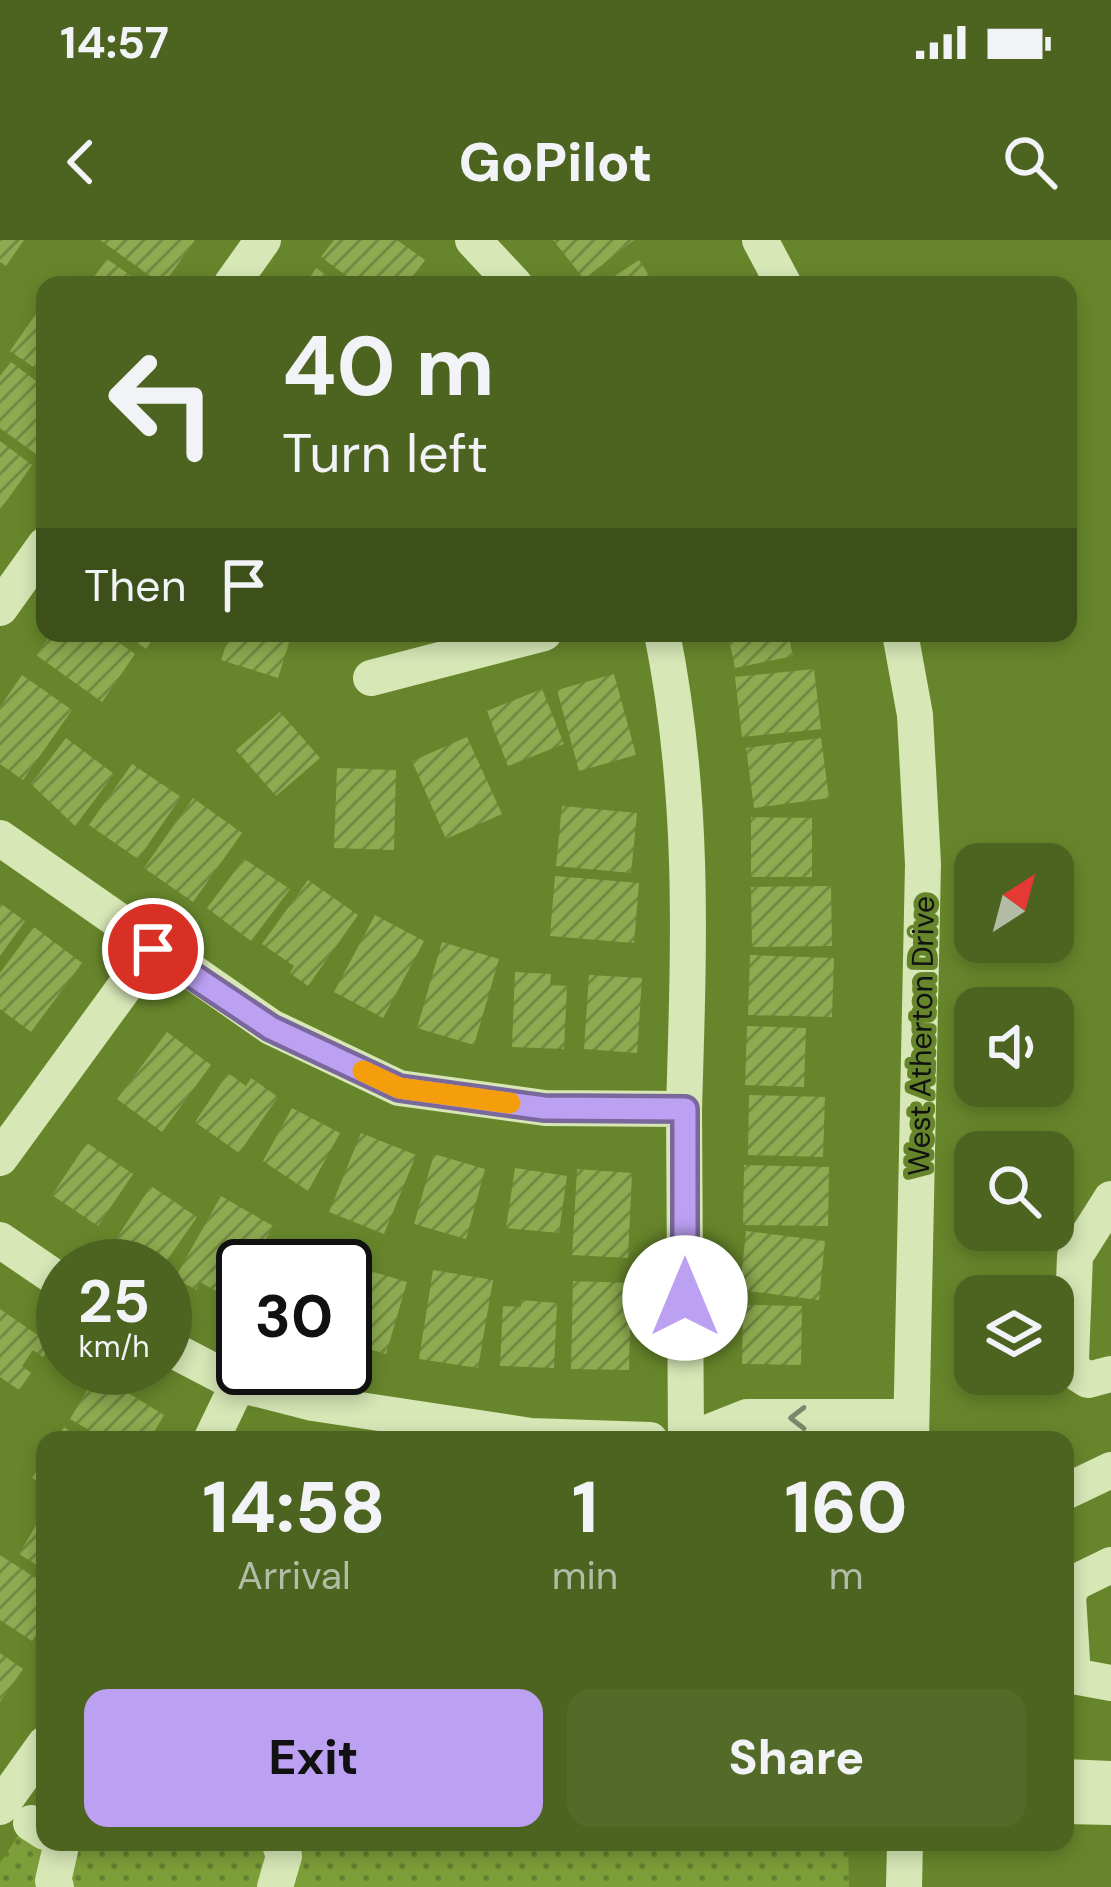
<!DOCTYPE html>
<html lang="en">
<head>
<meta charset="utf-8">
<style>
	:root { --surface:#4d6420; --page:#546a29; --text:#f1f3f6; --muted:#b3bda5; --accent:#bca0f2 }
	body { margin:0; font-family:"DM Sans",sans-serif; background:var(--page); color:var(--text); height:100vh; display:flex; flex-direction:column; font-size:45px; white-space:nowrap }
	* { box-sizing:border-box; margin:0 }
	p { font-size:39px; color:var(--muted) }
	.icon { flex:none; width:66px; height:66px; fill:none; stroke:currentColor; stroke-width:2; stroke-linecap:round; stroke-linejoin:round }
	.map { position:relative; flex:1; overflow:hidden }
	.panel { position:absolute; left:36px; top:1191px; width:1038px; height:420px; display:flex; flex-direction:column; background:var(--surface); border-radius:24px; box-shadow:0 6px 18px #0003 }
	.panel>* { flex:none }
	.banner { position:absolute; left:36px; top:36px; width:1041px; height:366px; border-radius:24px; box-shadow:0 6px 18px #0003; background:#4d6420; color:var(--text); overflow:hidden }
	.needle { width:78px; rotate:36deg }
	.fabs { position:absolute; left:954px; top:603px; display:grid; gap:24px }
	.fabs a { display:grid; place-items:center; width:120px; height:120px; border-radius:24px; background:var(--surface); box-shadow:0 6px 18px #0003; font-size:60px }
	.speed { position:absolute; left:36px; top:999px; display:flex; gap:24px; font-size:60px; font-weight:700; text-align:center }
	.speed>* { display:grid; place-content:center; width:156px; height:156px; border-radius:50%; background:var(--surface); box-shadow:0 6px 18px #0003; line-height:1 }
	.speed small { font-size:30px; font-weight:400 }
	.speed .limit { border:6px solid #111; border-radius:18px; background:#fff; color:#111 }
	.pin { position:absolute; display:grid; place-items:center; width:102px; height:102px; color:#fff; margin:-51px; border:6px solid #fff; border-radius:50%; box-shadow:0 3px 12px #0007 }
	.me { position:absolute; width:132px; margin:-66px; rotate:0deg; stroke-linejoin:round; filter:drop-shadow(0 0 9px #0008) }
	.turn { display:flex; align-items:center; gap:42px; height:252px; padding:0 48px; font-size:54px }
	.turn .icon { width:156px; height:156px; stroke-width:2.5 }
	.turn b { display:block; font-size:84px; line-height:102px }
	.then { display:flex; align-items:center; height:114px; padding:0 48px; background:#0003; gap:24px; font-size:45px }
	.eta { display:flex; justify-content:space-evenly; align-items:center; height:204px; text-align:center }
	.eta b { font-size:72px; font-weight:800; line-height:84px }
	.button { display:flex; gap:24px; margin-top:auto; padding:24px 48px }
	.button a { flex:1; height:138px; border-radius:24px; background:var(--accent); color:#111; font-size:48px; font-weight:800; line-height:138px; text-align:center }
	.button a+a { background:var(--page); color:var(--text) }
	.status { display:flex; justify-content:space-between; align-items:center; height:84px; padding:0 60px; background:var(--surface); direction:ltr }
	.status svg { height:33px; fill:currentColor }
	header { display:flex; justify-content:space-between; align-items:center; height:156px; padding:0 48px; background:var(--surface); font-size:54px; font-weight:800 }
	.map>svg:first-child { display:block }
</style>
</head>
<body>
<div class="status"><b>14:57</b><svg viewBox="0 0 49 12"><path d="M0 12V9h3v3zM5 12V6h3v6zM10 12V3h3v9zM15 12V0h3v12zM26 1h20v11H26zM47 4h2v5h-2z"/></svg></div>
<header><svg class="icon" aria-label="back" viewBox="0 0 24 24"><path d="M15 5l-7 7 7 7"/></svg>GoPilot<svg class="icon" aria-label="search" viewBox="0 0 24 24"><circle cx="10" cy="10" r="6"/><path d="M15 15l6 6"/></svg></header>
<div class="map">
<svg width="1111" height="1647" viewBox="0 0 1111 1647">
	<defs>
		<pattern id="park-dots" width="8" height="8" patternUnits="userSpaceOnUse" patternTransform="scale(3)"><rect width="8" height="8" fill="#7d9f39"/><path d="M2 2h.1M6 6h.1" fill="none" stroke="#65802f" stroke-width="1.8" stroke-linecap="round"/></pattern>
		<pattern id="building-hatch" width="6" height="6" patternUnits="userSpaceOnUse" patternTransform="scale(3)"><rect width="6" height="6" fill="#8dab50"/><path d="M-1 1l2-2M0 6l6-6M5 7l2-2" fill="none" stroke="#728a41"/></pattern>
	</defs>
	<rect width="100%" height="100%" fill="#67862b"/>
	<path fill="url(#park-dots)" d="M45,1555V1602H848L849,1647H0V1623Z"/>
	<path fill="url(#building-hatch)" d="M0,0H24L6,26L0,22Z
		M100,0H195L163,45Z
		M334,0H397L425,20L407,45H359L321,17Z
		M553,0H634L584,39Z
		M107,19L144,45H88Z
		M639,20L655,45H601Z
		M316,28L340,45H305Z
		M45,61V135L10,111Z
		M11,122L45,148V210L40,217L0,188V136Z
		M0,201L32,225L0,270Z
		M52,393H105L135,414L102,462L36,415Z
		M123,393H157L146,409Z
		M230,393H292L278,438L221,420Z
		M721,393H788L793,416L735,428L729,400L723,401Z
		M814,429L821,489L742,497L735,437Z
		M614,434L636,515L579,531L557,450Z
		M22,435L72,470L23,540L0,524V467Z
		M542,449L564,504L508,526L487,471Z
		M280,472L320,518L276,556L236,510Z
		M467,497L502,574L446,599L412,521Z
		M66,498L114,534L75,586L31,544Z
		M821,498L829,558L754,568L746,508Z
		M132,524L181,557L138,619L89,585Z
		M337,528L396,530L394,610L334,608Z
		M193,558L242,593L193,662L144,628Z
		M562,566L637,573L631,633L556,626Z
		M751,577L812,578V637H751Z
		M244,619L290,649L251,701L207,668Z
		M555,636L639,643L634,703L550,696Z
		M308,640L358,675L308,746L290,733L294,726L262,704Z
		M831,646L832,706L752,707L751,647Z
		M0,663L25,681L0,716Z
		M375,675L424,701L383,778L334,752Z
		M34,687L82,723L31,792L0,769V733Z
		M442,702L499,719L474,805L417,788Z
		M750,715L834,718L832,777L748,775Z
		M515,732L551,734L550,745L567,746L564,809L512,807Z
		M589,735L642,738L637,813L584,809Z
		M747,786L806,788L804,847L745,845Z
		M167,792L211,825L162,892L117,859Z
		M228,833L246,846L251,838L278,857L239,913L195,882Z
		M749,855L825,857L823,917L748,915Z
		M292,868L340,893L308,951L263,921Z
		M361,893L416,915L384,994L329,972Z
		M87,903L133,934L98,986L52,955Z
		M434,914L485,929L466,999L414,984Z
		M744,925L829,927L828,986L743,985Z
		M515,928L567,936L559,993L506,988Z
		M577,929L632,933L628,1018L572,1015Z
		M151,946L197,977L163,1026L116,999Z
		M221,956L273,986L251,1026H243V1039L232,1060L200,1042L196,1050L175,1038Z
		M746,991L825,1001L819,1060L740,1050Z
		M289,1004L315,1017L311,1026H278Z
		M357,1027L407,1042L386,1114L345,1102V1067Z
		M433,1030L493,1040L478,1128L419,1119Z
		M573,1041L631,1043L629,1130L571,1129Z
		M521,1060L557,1063L554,1128L500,1126L503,1066L521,1067Z
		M743,1065L802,1066L801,1125L742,1124Z
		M0,1069L52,1105L43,1117L33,1110L22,1126L31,1133L19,1150L0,1137Z
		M97,1134L164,1175L151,1197L143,1191L138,1200H106L70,1179Z
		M64,1187L84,1200H56Z
		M45,1217V1246L32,1238Z
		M45,1270V1330L19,1314Z
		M0,1315L45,1344V1380L32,1401L0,1380Z
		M0,1413L23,1429L0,1462Z"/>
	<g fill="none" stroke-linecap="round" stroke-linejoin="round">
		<path stroke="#d7e7b6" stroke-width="36" d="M473,0L515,45
			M760,0L784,45
			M231,45L263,0
			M0,368L45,305
			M900,393L915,475L923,624L911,1200
			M371,438L544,393
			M0,598L271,787L399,848L545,868L684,869C689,702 695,558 662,393
			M684,869L686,1200
			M0,918L153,708
			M1111,959L1075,1016L1071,1120L1074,1131L1088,1140L1111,1134
			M0,1000L63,1043
			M165,1106L238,1144L313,1163L531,1196L650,1200
			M211,1200L238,1144
			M689,1200L747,1177H911
			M1065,1252L1111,1230
			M1111,1325L1074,1343L1068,1356L1073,1436L1111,1443
			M1065,1537L1111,1539
			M1065,1566L1111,1567
			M0,1567L45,1504
			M31,1583L45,1592
			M56,1647L53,1641L62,1602
			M275,1647L284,1616L279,1602
			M904,1647L905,1602"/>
	</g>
	<defs><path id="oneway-chevron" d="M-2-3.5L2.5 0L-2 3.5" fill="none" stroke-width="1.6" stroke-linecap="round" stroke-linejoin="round" transform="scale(3)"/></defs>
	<use stroke="#7e876c" href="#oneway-chevron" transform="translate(798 1178) rotate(180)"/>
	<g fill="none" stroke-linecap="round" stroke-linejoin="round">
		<g stroke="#7a689d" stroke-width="30">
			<path id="route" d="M153,709L271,788L399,848L544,868L685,869V1058"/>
		</g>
		<use href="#route" stroke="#bca0f2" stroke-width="21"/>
		<path stroke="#f59e0b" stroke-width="21" d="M363,831L399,848L510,863"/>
	</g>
	<g text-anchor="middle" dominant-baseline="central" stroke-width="10" stroke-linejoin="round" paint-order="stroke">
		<g font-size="30" fill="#111" stroke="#67862b">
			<text transform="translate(921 796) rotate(-89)">West Atherton Drive</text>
		</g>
	</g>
</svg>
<div class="fabs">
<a><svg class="needle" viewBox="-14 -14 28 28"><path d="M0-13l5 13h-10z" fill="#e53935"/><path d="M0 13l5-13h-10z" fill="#b3bda5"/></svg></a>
<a><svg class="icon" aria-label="sound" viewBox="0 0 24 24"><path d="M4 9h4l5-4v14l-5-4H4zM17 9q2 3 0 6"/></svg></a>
<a><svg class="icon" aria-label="search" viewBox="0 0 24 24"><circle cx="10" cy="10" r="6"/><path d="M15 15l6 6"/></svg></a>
<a><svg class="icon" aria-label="layers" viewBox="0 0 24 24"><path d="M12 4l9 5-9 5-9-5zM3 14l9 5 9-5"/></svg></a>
</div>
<div class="speed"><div>25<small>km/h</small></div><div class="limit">30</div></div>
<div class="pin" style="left:153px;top:709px;background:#d93025"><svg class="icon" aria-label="arrive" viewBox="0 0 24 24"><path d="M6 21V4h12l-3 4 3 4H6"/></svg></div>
<svg class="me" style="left:685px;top:1058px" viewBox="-20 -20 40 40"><circle r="19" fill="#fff"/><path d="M0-13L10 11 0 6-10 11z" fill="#bca0f2"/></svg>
<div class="banner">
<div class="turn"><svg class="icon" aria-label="left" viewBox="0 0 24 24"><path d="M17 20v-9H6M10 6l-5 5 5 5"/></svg><div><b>40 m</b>Turn left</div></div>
<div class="then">Then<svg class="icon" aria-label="arrive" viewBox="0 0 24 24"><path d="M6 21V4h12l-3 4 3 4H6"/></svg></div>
</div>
<section class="panel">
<div class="eta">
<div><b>14:58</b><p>Arrival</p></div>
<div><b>1</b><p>min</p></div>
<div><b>160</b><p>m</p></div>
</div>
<div class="button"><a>Exit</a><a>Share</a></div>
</section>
</div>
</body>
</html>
